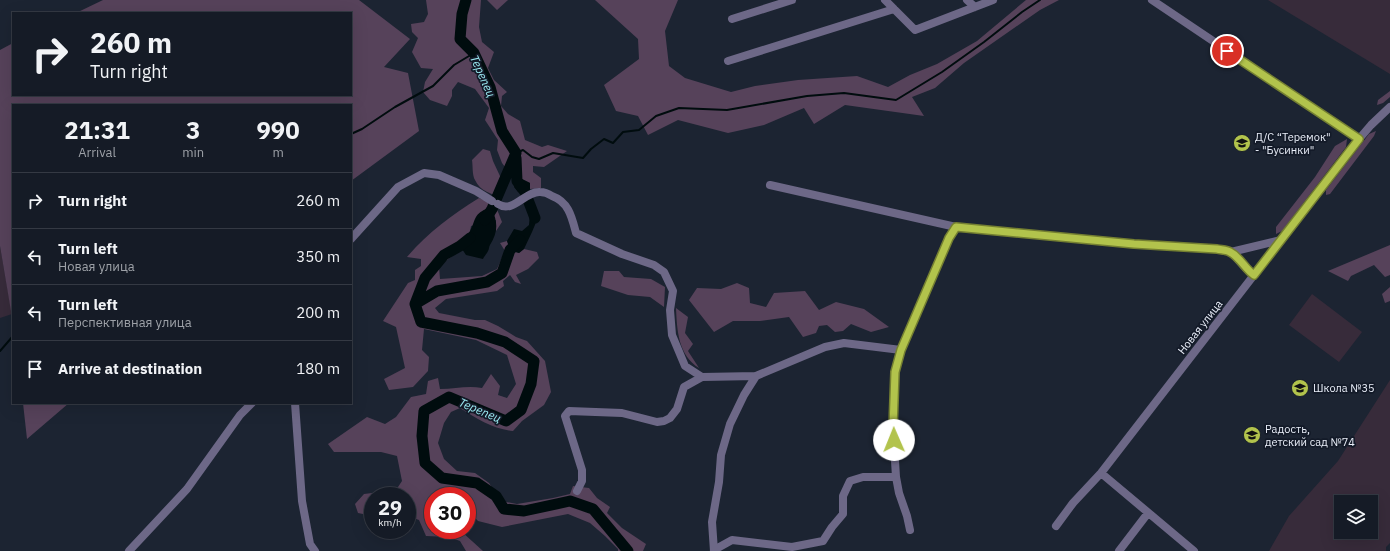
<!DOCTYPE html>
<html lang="en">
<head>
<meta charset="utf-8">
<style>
	:root { --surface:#151b26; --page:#1e242e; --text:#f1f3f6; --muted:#9da1a7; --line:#343943 }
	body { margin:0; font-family:"IBM Plex Sans",sans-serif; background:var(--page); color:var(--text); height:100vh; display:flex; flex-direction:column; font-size:15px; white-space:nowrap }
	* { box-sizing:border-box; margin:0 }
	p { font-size:13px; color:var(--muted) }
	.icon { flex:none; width:22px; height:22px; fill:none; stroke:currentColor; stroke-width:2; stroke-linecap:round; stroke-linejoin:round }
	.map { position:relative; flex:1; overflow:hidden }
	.details { position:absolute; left:12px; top:104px; width:340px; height:300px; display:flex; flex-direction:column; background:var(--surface); border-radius:0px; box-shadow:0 4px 16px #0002,0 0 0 1px var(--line) }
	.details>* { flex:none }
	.hud { position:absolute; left:12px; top:12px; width:340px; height:84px; border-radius:0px; box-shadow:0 4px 16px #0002,0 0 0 1px var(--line); background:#151b26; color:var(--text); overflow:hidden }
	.fabs { position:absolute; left:1334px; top:495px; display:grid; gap:8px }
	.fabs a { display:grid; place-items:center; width:44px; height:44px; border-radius:0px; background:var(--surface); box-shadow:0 4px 16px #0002,0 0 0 1px var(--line); font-size:20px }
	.speed { position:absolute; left:364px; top:487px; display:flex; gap:8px; font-size:20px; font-weight:700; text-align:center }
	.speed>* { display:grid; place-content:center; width:52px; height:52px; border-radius:50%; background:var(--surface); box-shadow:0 4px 16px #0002,0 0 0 1px var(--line); line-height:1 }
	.speed small { font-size:10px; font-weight:400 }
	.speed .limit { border:6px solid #d22; background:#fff; color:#111 }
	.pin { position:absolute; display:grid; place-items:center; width:34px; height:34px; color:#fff; margin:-17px; border:2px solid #fff; border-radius:50%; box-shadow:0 1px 4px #0007 }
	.me { position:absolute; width:44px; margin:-22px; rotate:359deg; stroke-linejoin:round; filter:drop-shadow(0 0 3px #0008) }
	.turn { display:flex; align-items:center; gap:14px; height:84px; padding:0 12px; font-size:18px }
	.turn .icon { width:52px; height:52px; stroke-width:2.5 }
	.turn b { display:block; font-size:28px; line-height:34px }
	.eta { display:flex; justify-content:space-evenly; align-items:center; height:68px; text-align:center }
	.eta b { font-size:24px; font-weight:700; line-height:28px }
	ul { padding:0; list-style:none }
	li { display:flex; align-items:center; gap:12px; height:56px; padding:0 12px; border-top:1px solid var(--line) }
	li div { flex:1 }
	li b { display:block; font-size:15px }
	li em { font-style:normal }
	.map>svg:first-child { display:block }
</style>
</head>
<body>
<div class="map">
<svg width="1390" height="551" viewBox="0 0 1390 551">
	<rect width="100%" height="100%" fill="#1c2432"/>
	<path fill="#372b3a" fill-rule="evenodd" d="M1268,0H1390V74Z
		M0,246L12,314L0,318Z
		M1312,294L1362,332L1339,362L1289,325Z
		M1390,380V543L1386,547V551H1269L1289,516L1338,461ZM1341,502H1371V532H1341Z"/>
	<path fill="#56425a" d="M103,0H359L410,39L384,67L408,73L419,131L351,181V105H13V323L0,246V50L13,43V95H351V13H76Z
		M426,0H481L479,27L482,42L494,52L488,68L494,80L507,92L502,96L501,106L508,114L520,121L525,140L542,147L548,145L567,151L544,167L533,166V172L541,178V188L530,189V183L522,179L512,176L502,163L497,150L498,140L485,120L489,108L475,89L458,82L452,90V96L447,106L430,100L423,92L425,82L433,69L421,68L412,52L418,38L412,32L411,24L424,22L428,14Z
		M487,0H508L497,10Z
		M595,0H678L665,31L669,66L685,78L731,92L755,86L798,80L857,76L888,87L910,75L937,64L977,41L1026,0H1059L1040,10L964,63L935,88L912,97L924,116L845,105L814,124L804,108L764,125L728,133L678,120L648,135L638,116L616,111L604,85L639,59L638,39Z
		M1390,91V97L1383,103L1377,105L1378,100Z
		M1376,131L1374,136L1330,194L1326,195V190L1369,134Z
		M1347,139L1346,147L1282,231L1276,234V227L1315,177L1335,146Z
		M483,149L490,151L493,161L506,189L502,197C491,194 480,191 475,180C472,175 473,166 472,160Z
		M479,198C495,205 496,205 502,222L496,231V220L471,226L470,232L461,239L458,252L444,262L439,267L440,279L482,276L497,269L505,251L500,243L507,241L511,251L519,253L524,249L537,252L539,258L528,269L516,275L521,284L515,282L510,275L503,281L504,286L497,291L446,299L435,308L439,313L475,320H485L498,326L516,337L527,341L545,361L551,392L544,405L522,421L513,431C493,429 477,419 460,408L451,412L444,423L438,443L444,459L457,471L475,473L489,483L495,492L506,502L517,504L553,498L570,494L573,486L589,488L597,498L610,507L607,513L622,528L646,544L643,551H618V549L605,536L590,523L568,514L502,527L478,521L467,509V496H454L452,494L450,496H433V530H449L462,532L483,551H466L460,541L449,537L426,536L419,520L408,516L407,517V496H373V516L358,513L355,504L364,494L396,490L402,481L397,456L381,452H334L328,444L367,417L385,424L396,417L411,397L426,394L428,381L438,378L440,389C455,389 468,385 482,388L491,374L500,386L498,395L507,398L516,384L507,355L476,340L424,329L422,350L429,357L428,371L413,387L389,390L384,379L405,368L396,327L383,321L408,283L415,280V270L421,266V259L407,257C427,233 452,215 479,198Z
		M1390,245V275L1385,277L1374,265L1351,276L1348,281L1328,271Z
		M604,271H619L624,277L651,279L665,287L664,307L650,297L628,295L601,286Z
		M737,283L749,288L750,303L766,307L774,293L805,291L819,310L836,302L864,309L889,327L871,332L851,324L843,331L835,332L827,325L819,326L816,333L803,337L789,317L760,321H733L714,332L689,300L697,288L721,289Z
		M1390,287V301L1385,303L1382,294Z
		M676,308L688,317L685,333L693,344L688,351L699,368C678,355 677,330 676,308Z
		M23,403H69L27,439Z"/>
	<path fill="#000c0e" d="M522,179L530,183V189L522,194L518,192L514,187L517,181Z
		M531,204L537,209V220L532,232L524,249L519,253L510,250L507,241L514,229L522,231L529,225C530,218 529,211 531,204Z
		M486,209H492C498,223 498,232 490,245C489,246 489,250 488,251C487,254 484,256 483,259L466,255L460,246C462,236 466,238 470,231C476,220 473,215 486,209Z"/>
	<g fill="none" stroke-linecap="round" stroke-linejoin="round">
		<path stroke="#000c0e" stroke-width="2" d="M351,134L362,129L395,107L433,86L454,65L474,53
			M516,153L523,150L532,157L539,159L553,153L583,158L591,149L604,139L613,143L623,132L639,130L656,116L679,108L727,110L807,96L844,93L896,100L942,72L984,42L1022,12L1040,0
			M0,351L13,336"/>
		<path stroke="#000c0e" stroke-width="11" d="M466,0L462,14L460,39L474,53L490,87L502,131L516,153L492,209L485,220
			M516,158L517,181L525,192L535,218
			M470,238L460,246L444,255L425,278L415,304L421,322L477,333L505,342L534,361L531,384L521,410L506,421L449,397L424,411L422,436L425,463L442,478L477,483L496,496L504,509L524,511L570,501L593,509L628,551
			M415,304L437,291L487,282L502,273L510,250L520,240"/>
		<path stroke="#6d6887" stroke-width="8" d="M885,0L915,30L993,0
			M967,0L975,7
			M1152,0L1359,139
			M732,19L792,0
			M728,61L894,9
			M770,185L956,227
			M498,204C513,214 525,191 540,192C544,192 549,194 552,196C569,202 572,218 576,233L622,254L654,265L664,272L673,291L670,310L672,335L685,366L702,377L756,376L825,347L844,343L901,350
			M351,239L398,187L424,173L439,175L476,191L492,201
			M1231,252C1239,260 1245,269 1254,275
			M295,403L302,501L310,544L315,551
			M1101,473L1194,551
			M577,491L582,481V470L565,416L569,411L622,413L657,422L664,421L670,418L677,409L684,387L702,377
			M1056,526L1073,503L1101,473L1359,139L1371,125L1390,107
			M910,530L907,516L899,493L896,477L893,428L895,372L901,350L949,238L956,227L1133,244L1217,249L1231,252L1281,240
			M714,550L732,540L792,547L823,541L832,527L843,514V496L850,481L863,477H896
			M129,551L187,489L240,415L252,403
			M714,551L712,522L719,482L721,455L730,424L744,395L756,376
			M1119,551L1148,513"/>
	</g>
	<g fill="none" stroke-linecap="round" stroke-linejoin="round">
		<g stroke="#747f31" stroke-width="10">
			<path id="route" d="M894,440L893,428L895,372L901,350L949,238L956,227L1134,244L1217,249C1221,250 1227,250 1230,252C1240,257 1245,269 1254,275L1359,139L1227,51"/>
		</g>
		<use href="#route" stroke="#b2c34c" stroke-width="7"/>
	</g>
	<defs>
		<g id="school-disc" transform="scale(0.9)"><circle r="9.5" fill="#b2c34c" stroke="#131a28"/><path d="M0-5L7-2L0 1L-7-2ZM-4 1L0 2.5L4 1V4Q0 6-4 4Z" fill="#111"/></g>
	</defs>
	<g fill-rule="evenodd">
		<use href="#school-disc" x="1242" y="143"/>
		<use href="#school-disc" x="1300" y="388"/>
		<use href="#school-disc" x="1252" y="435"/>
	</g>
	<g text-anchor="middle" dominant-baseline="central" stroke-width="3.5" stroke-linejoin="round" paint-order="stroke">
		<g font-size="11" fill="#eaeff9" stroke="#131a28" text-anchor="start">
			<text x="1255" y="137">Д/С “Теремок"<tspan x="1255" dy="13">- "Бусинки"</tspan></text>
			<text x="1313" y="388">Школа №35</text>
			<text x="1265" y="429">Радость,<tspan x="1265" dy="13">детский сад №74</tspan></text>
		</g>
		<g font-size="11" fill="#eaeff9" stroke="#131a28">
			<text transform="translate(1200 327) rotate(-52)">Новая улица</text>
		</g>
		<g font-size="12" font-style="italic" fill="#99e7ef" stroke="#131a28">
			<text transform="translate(483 76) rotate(66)">Терепец</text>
			<text transform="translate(480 410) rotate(23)">Терепец</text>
		</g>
	</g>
</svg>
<div class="fabs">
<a><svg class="icon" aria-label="layers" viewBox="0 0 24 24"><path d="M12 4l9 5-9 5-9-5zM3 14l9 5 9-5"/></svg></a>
</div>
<div class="speed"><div>29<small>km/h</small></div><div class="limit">30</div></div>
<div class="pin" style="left:1227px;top:51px;background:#d93025"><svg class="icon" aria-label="arrive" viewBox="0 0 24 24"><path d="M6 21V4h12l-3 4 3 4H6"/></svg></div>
<svg class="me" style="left:894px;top:440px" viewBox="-20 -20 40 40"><circle r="19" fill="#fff"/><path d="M0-13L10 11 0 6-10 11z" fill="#b2c34c"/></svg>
<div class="hud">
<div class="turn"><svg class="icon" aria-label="right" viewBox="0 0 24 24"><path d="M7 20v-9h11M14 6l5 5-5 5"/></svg><div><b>260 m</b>Turn right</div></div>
</div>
<section class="details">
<div class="eta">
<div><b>21:31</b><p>Arrival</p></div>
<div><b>3</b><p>min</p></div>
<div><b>990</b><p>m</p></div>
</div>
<ul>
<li><svg class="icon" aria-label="right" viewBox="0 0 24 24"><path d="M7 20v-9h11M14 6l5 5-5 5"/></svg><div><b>Turn right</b></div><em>260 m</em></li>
<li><svg class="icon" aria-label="left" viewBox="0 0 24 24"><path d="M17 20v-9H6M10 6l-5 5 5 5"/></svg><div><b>Turn left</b><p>Новая улица</p></div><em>350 m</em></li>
<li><svg class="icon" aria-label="left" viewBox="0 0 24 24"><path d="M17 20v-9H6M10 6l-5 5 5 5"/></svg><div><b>Turn left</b><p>Перспективная улица</p></div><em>200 m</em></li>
<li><svg class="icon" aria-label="arrive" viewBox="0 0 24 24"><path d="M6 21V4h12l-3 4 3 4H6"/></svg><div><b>Arrive at destination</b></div><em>180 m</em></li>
</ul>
</section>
</div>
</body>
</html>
